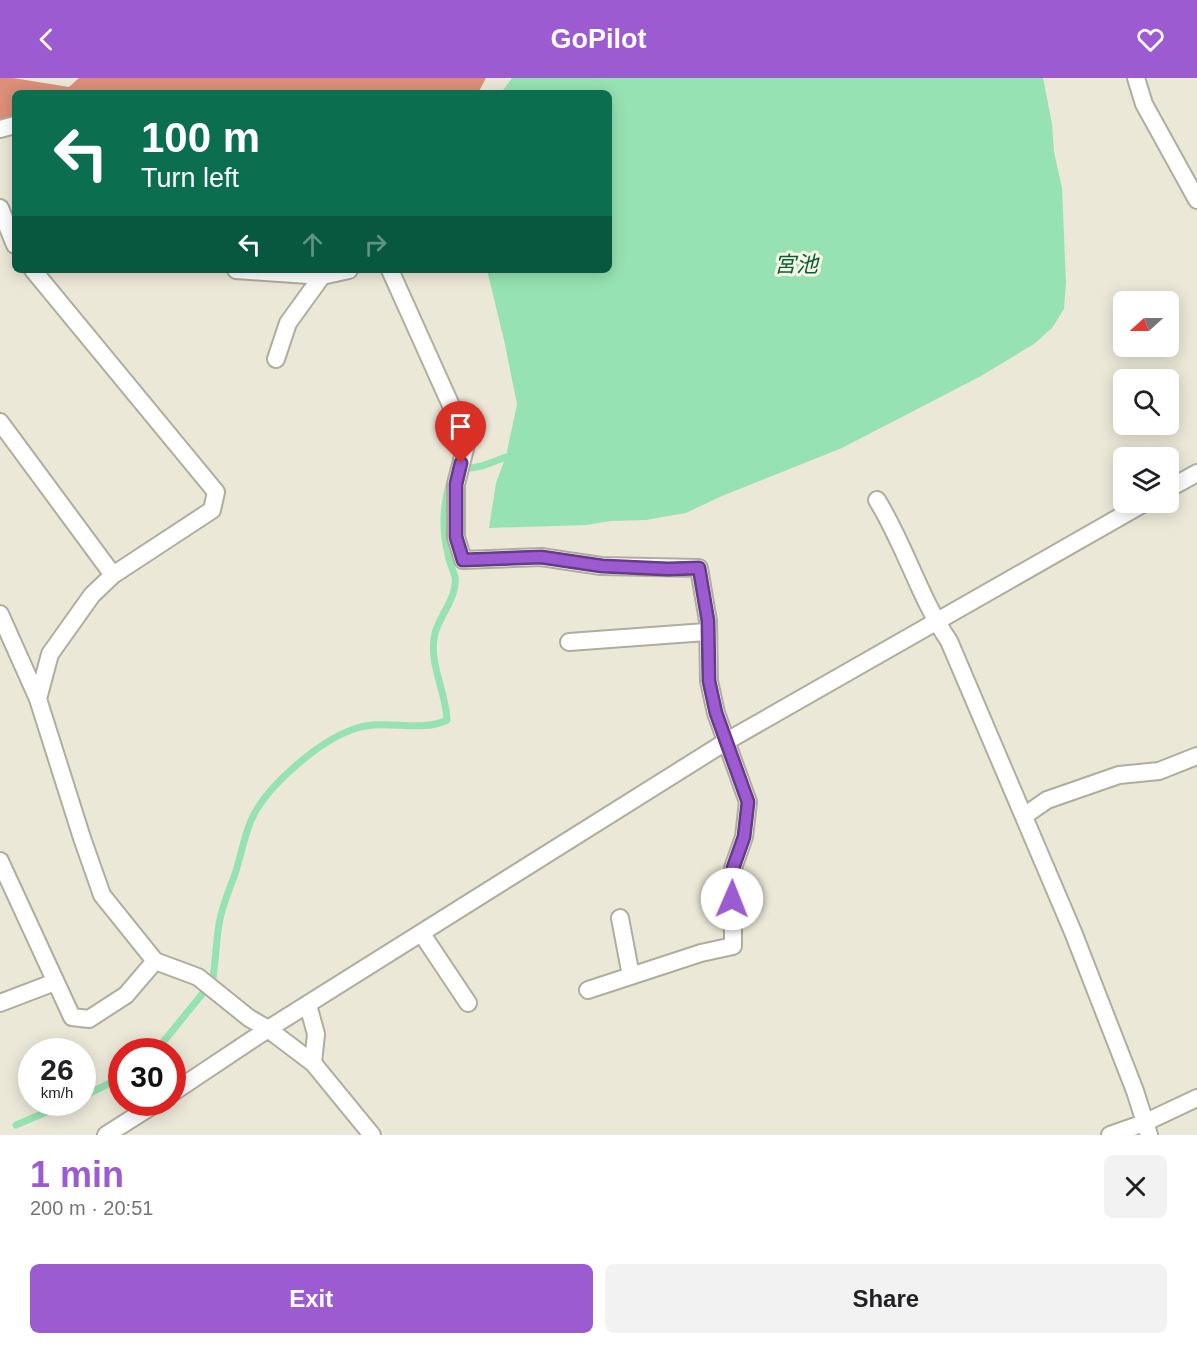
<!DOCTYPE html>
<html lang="en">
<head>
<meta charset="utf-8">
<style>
	:root { --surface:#fff; --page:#f2f2f2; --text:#202124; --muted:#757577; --accent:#9d5bd1 }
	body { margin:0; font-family:Helvetica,"Noto Sans JP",sans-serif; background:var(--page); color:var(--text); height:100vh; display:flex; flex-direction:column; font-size:22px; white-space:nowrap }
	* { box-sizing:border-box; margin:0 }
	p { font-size:20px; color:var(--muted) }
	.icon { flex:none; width:33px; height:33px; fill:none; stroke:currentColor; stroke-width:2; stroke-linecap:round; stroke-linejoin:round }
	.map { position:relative; height:1057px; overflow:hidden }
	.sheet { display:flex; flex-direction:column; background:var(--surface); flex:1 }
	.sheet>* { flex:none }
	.banner { position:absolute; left:12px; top:12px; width:600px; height:183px; border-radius:9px; box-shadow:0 3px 15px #0003; background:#0b6e4f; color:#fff; overflow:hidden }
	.needle { width:39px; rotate:249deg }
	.fabs { position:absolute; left:1113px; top:213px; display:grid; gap:12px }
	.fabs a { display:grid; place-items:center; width:66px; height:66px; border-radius:9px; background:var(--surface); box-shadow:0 3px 15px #0003; font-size:30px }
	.speed { position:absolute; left:18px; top:960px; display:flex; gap:12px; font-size:30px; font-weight:700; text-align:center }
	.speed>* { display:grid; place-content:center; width:78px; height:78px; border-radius:50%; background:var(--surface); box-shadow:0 3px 15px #0003; line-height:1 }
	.speed small { font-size:15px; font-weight:400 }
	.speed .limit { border:9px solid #d22; background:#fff; color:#111 }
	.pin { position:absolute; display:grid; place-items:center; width:51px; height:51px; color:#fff; margin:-62px -26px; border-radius:50% 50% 50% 0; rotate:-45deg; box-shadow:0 0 6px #0007 }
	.pin .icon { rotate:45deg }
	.me { position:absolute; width:66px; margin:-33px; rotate:1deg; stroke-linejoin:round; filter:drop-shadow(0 0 4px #0008) }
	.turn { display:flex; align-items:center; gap:21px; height:126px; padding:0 30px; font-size:27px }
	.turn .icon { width:78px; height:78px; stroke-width:2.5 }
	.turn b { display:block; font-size:42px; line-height:51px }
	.lanes { display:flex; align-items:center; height:57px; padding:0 30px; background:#0003; justify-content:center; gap:30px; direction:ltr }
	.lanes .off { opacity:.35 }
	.round { display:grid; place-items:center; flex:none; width:63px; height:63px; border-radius:9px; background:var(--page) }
	.overview { display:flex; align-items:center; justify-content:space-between; height:102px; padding:0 30px }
	h1 { font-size:36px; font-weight:700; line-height:45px; color:var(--accent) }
	.cta { display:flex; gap:12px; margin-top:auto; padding:12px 30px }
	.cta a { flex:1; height:69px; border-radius:9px; background:var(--accent); color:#fff; font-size:24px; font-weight:700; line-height:69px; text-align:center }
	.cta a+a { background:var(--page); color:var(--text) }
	header { display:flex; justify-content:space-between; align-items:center; height:78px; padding:0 30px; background:var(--accent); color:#fff; font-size:27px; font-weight:700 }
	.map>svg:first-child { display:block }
</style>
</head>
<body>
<header><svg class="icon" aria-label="back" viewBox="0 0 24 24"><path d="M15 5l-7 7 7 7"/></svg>GoPilot<svg class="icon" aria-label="heart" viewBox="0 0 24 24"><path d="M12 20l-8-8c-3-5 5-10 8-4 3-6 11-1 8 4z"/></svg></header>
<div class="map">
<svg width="1197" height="1057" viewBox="0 0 1197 1057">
	<rect width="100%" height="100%" fill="#ece8d8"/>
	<path fill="#dc8f79" d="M0,0H13L69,9L79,0H486L478,15H15V40L0,46Z"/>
	<path fill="#97e2b2" d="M512,0H1043L1052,46L1054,74L1062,110L1066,205L1064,231L1052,250L1034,266L981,298L842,370L722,418L686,435L646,442L611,443L586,447L489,450L496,405L506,378L517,326L504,262L487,192H609V15H501Z"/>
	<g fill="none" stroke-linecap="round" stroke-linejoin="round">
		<path stroke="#97e2b2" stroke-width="7" d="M471,390L482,388L506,379
			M213,900C216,880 216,860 220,841C223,825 231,808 236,793C241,777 244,760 250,745C264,709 321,661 357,650C388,641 421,655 447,642C446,613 428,585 435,555C440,537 458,518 455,499C453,491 449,484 448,476C442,452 443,427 450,403
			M155,974L203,915
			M82,1019L122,999
			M16,1047L70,1024"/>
		<g stroke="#b0ad9d" stroke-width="20">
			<path id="street" d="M1136,0L1144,26L1197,122
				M0,51L15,47
				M0,130L15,167
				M33,192L216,414L212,432L113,497L92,517L50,576L38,621
				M236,192L322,198L349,192
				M390,192L467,363L456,406V459L463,482L541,479L601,488L699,490L708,543L709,603L716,635L748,724L744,759L733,790V868L701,875L588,912
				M276,281L288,245L322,198
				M0,344L113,497
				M1168,411L1197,395
				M877,422C905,467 919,519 949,563L1073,854L1135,1013L1149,1057
				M0,536L38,621L82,760L102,817L155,883L198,899L249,940L268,951L313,985L372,1057
				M569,564L706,554
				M1024,738L1047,722L1119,697L1159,693L1197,678
				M0,783L72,939L89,941L126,917L155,883
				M620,840L631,898
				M422,856L468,925
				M0,925L55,904
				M308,927L316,956L313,985
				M172,1015L268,951L727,663L1146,424
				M106,1057L158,1024
				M1110,1057L1144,1045L1197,1020"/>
		</g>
		<use href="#street" stroke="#fff" stroke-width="16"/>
	</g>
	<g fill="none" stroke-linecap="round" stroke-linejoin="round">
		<g stroke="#663b88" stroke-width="15">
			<path id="route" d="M461,385L456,406V459L463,482L541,479L602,488L668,491L699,490L708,543L709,603L716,635L748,724L744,759L733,790L732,821"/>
		</g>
		<use href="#route" stroke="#9d5bd1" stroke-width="10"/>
	</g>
	<g text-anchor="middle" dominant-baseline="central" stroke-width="6" stroke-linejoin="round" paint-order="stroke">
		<g font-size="22" font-style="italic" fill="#066137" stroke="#f9f6e5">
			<text x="796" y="186">宮池</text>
		</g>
	</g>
</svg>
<div class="fabs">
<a><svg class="needle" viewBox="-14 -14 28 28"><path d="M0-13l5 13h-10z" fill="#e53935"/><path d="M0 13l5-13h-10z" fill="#757577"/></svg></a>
<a><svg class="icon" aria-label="search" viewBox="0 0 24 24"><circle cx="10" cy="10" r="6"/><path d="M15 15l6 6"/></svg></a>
<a><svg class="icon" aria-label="layers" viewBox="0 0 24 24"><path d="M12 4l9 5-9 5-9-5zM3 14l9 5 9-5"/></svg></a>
</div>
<div class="speed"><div>26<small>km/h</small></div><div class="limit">30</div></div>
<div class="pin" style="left:461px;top:385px;background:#d93025"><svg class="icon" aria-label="arrive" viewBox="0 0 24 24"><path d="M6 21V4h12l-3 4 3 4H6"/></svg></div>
<svg class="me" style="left:732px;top:821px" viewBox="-20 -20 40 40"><circle r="19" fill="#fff"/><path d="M0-13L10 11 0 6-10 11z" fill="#9d5bd1"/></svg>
<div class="banner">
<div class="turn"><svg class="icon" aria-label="left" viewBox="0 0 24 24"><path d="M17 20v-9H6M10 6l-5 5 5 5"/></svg><div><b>100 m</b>Turn left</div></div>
<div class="lanes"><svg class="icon" aria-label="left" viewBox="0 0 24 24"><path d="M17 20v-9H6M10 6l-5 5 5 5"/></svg><svg class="icon off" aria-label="ahead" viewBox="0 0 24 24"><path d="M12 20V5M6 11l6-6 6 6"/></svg><svg class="icon off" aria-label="right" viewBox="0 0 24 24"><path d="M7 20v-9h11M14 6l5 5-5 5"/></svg></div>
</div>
</div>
<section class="sheet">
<div class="overview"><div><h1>1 min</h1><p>200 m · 20:51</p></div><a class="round"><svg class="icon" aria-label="close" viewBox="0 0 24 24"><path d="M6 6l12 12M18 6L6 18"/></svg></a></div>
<div class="cta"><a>Exit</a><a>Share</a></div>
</section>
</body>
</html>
